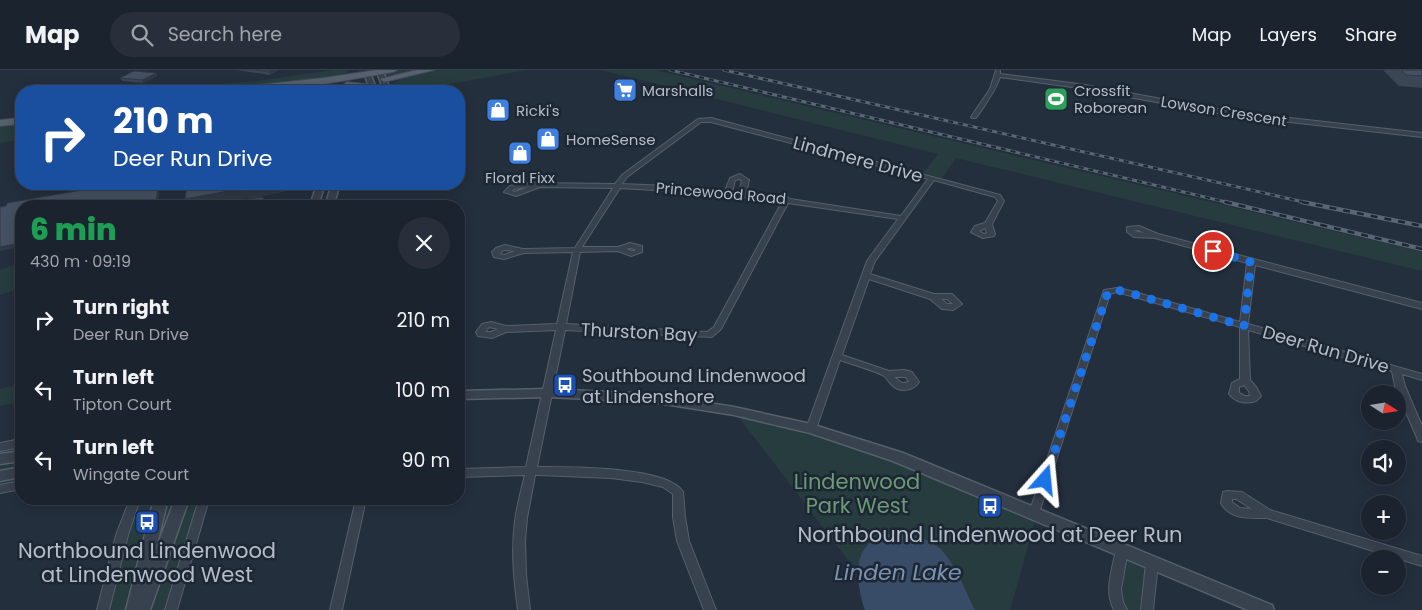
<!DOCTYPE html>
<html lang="en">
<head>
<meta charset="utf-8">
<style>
	:root { --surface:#1b232e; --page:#282f3a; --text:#f1f3f6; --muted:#a0a4aa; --line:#39404a }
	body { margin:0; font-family:Poppins,sans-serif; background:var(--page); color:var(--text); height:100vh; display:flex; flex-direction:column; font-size:19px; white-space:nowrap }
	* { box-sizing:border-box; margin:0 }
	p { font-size:16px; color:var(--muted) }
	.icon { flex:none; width:28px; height:28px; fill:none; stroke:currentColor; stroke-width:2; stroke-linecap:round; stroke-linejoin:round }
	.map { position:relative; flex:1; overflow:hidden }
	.details { position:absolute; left:15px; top:130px; width:450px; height:305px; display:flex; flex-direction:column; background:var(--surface); border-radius:20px; box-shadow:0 2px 12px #0003,0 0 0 1px var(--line) }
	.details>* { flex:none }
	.top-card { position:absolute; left:15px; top:15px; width:450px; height:105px; border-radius:20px; box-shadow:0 2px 12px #0003,0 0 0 1px var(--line); background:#1a4fa0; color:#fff; overflow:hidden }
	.needle { width:32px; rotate:102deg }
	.buttons { position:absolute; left:1361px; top:315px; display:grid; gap:10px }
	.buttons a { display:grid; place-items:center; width:45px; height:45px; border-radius:50%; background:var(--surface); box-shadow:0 2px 12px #0003,0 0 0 1px var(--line); font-size:25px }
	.pin { position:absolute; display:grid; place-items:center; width:42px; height:42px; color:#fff; margin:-21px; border:2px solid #fff; border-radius:50%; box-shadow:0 1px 5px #0007 }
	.me { position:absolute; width:55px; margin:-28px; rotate:18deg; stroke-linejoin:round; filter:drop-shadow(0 0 4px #0008) }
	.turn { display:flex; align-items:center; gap:18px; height:105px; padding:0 15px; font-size:22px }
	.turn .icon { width:65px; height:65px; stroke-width:2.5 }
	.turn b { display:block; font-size:35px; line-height:42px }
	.round { display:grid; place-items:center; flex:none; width:52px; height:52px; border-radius:26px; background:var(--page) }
	.overview { display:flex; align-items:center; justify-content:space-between; height:85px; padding:0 15px }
	h1 { font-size:30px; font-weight:800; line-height:38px; color:#1e9e55 }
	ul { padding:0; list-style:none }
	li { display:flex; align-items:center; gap:15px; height:70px; padding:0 15px }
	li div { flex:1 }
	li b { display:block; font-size:19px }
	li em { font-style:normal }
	header { display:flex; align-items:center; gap:30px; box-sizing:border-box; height:70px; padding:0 25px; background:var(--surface); border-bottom:1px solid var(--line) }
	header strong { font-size:24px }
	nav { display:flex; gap:28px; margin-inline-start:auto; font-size:18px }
	.search { width:350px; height:45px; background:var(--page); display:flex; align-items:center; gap:12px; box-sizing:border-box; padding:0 18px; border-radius:28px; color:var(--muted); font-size:19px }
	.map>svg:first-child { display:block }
</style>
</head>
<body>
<header>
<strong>Map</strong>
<div class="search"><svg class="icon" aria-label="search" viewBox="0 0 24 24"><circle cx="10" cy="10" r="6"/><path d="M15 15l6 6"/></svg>Search here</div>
<nav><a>Map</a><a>Layers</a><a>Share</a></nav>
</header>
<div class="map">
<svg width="1422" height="540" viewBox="0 0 1422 540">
	<rect width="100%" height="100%" fill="#242f3e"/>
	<path fill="#263c3f" d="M333,0H349C340,11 228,21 207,21C183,22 159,21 135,21L257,11Z
		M393,0H527L444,15L388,21V17L407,5L384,9L380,3Z
		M601,0H655L1422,182V201L956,88L942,108L923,103L938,84Z
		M21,55V70L0,73V57Z
		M21,192V218L0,225V200Z
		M21,314V332L0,336V319Z
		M734,341L811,359L1037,444L1010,540H975L970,529L858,495V503Z
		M21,373V415L0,419V377Z
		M135,429H204L171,540H103L122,465Z
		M1122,480L1152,493L1147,540H1121L1114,524Z"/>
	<path fill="#394c67" d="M901,462C913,466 926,468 937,476C951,485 967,524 975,540H865C853,502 852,466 901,462Z"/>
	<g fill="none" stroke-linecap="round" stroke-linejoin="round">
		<g stroke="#565f6c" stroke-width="2">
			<path id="minor" d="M996,0H1000V4L1079,14L1228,41L1422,63V67L1228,45L1079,18L1000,7C995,22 985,35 976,48H972L971,47L990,19Z
				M711,48L1000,125L1004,131L992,154L995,164L994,166L983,168L971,162L975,156L985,153L998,131L995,127L934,110L875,191L870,204L934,224H952L962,234L953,240L942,239L930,229L869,209L842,285L889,301L904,300L912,302L919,312C913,321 900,323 892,315C889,313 887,308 884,306C879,302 848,293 840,290L816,359L814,362H808L806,359L867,191L898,149L788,133L721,259L712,267L565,260L537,397C566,397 668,396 683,422L685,447L689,471L716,540H704L677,471L673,447V424L663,417L642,412L611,408L539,405H535L527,448L525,471L526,505L530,540H518C514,510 511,481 515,451C517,436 521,420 525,405L459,407V399L526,397L556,260L506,262L492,268L478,266L476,262L482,254L491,252L506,256L557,254L573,182L524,183L504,189L494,187L492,182L496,178L505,175L523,179L575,178L613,118L540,117L516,126L504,122L510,116L530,113L615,114L622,105L698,49ZM701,52H711L928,109L901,146L790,129L787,127L784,128L746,123L749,110L740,104L730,108L725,121L667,116L622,114L627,107ZM739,109L742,111L739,122H732L735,110ZM528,117L515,122L512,121L514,119ZM620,118L707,123L782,132L714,257L707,262L566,254L580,182L618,181L631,186L642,182V176L630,173L618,177H582ZM985,158L987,163L984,164L979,161ZM630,178L635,179V181H632L626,179ZM505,180L515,181L504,185L500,184L502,181ZM941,229H947L953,234H947ZM489,257L498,259L491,262H485ZM894,307H906L909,312L902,313Z
				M1139,156L1158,164L1422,233V239L1255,195L1248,254L1422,304V310L1402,304L1405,316L1422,356V372L1418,371L1417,368L1395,316L1392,301L1248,260L1250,310L1256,317L1261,326L1256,331C1245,334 1237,333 1229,324L1232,313L1240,309V257L1117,222L1110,224L1039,443L1038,446L1034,448L1030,446L1029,443L1104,220L1117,218L1127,220L1240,252L1247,193L1155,168L1134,167L1127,162V157ZM1138,160L1144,163L1134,161ZM1244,315L1249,321L1250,326H1245L1239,323V317Z
				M21,369V377L0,381V373Z
				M21,411V419L0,423V415Z
				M1227,421L1242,422L1270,440L1422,486V496L1267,448C1250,448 1230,450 1221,433L1223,422ZM1232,429H1236L1252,439L1240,438L1232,432Z
				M130,429H140L128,465L109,540H97L116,465Z
				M199,429H209L177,540H165Z
				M356,429H366L342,540H330Z
				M1122,475L1126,477L1128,480L1121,519L1123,532L1127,540H1114C1104,521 1112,500 1116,480L1118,477Z
				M1152,488L1156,489L1158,493L1153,540H1141L1146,493L1148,489Z"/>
		</g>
		<g stroke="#565f6c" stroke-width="3">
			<path id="tertiary" d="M378,1L383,2L391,21H384L377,2Z
				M368,3L371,5L377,21H370L365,5Z
				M317,114H325L318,136H310Z
				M332,114H340L333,136H325Z
				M547,319L652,324L734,337L811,354L903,383L1272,535L1274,540H1248L893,391L810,363L734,345L652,332L547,327L459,329V321Z
				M21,381V391L0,394V384Z
				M21,397V407L0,411V401Z
				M154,429H168L155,482L175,429H189L150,540H126Z"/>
		</g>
		<g stroke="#414a57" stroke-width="2">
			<path id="primary" d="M377,0H397L393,2C342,11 278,24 227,21L231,18L323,8Z
				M417,0H434L384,12L380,9Z
				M347,12L365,14L378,21H367L344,17L343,15Z
				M21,48V54L0,56V50Z"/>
		</g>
		<use href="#minor" fill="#38414e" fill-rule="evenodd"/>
		<use href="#tertiary" fill="#38414e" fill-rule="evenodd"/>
		<use href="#primary" fill="#56606e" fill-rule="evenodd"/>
		<g stroke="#5a6575" stroke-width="3">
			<path id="rail-far1" d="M670,0L1230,133
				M724,0L1308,133"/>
		</g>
		<g stroke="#5a6575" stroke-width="4.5">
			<path id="rail" d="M1225,132L1422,179
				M1302,132L1422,156"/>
		</g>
		<use href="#rail-far1" stroke="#1d2633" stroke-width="2" stroke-dasharray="5" stroke-linecap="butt"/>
		<use href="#rail" stroke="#1d2633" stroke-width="2.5" stroke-dasharray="7" stroke-linecap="butt"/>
	</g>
	<path fill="#3b4654" d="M237,0H278L270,5Z
		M1383,0H1422V18L1399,16Z
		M156,3L157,6L143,13L122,11L120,8Z"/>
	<path fill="#303945" d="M271,0H278L270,5L269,2Z
		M156,3L157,6L143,13L142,10Z
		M159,114H161L157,136H155Z
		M268,114H284V122L262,126V130L250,133L248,128L208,136H189L185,129Z
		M21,173V177L0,181V177Z"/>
	<path fill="#455162" stroke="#303945" d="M256,0H271L269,2Z
		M1401,0H1422V6L1406,5Z
		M134,1L156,3L142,10L120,8Z
		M117,114H159L155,136H21V173L0,177V137L6,136L7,133Z
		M187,114H268L257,116L258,120L245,122V118L185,129Z
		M263,127L264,134L276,132L281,134L280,136H209V135Z"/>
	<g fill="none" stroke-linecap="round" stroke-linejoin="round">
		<path stroke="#1a73e8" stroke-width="9" stroke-dasharray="0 16.2" d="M1045,410L1108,222L1117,220L1126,222L1244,256L1251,192L1213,181"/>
	</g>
	<defs>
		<g id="supermarket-square" transform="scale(1.25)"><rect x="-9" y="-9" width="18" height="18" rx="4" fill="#3f7fe0" stroke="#1d2633"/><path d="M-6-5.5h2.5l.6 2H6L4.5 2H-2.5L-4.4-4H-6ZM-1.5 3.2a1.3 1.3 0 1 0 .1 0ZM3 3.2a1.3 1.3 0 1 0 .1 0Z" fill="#fff"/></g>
		<g id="stadium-square" transform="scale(1.25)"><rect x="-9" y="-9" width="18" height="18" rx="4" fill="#2e9e5b" stroke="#1d2633"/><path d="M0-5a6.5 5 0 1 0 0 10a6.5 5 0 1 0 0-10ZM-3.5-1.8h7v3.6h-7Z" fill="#fff"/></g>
		<g id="shop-square" transform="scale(1.25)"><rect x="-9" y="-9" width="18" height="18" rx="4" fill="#3f7fe0" stroke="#1d2633"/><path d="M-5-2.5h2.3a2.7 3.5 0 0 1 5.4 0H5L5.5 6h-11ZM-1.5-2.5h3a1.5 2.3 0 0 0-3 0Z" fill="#fff"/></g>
		<g id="bus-square" transform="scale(1.25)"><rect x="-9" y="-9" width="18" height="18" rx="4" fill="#1a4fb4" stroke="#1d2633"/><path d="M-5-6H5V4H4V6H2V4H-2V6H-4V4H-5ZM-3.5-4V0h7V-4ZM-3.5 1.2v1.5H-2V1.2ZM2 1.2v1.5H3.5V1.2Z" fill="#fff"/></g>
	</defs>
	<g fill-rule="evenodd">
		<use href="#supermarket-square" x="625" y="20"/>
		<use href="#stadium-square" x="1056" y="29"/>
		<use href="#shop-square" x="498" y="40"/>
		<use href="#shop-square" x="548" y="69"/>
		<use href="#shop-square" x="520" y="83"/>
		<use href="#bus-square" x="565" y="315"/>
		<use href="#bus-square" x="990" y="436"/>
		<use href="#bus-square" x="147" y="452"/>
	</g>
	<g text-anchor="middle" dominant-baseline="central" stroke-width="5" stroke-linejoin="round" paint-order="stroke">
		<g font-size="15" fill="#b4bcc9" stroke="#1d2633" text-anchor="start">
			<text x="642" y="20">Marshalls</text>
			<text x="1074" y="20">Crossfit<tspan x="1074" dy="17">Roborean</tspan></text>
			<text x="516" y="40">Ricki's</text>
			<text x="566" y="69">HomeSense</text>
			<text x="520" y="107" text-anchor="middle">Floral Fixx</text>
		</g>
		<g font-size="15" fill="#b4bcc9" stroke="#1d2633">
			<text transform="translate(1224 41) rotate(9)">Lowson Crescent</text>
			<text transform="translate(721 123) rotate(5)">Princewood Road</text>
		</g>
		<g font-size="18" fill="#b4bcc9" stroke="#1d2633">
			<text transform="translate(858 89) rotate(15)">Lindmere Drive</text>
			<text transform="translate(639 262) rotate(3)">Thurston Bay</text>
			<text transform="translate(1326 279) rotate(16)">Deer Run Drive</text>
		</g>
		<g font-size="18" fill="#b4bcc9" stroke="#1d2633" text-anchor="start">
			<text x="582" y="305">Southbound Lindenwood<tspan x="582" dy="21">at Lindenshore</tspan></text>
		</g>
		<g font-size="21" fill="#6b9a76" stroke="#1d2633">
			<text x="857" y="411">Lindenwood<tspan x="857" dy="24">Park West</tspan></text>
		</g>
		<g font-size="21" fill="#b4bcc9" stroke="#1d2633">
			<text x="990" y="464">Northbound Lindenwood at Deer Run</text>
			<text x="147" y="480">Northbound Lindenwood<tspan x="147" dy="24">at Lindenwood West</tspan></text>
		</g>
		<g font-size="22" font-style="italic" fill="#7c92b1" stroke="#1d2633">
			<text x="898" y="502">Linden Lake</text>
		</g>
	</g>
</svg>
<div class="buttons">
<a><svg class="needle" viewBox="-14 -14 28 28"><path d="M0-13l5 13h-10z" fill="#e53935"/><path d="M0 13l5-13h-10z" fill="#a0a4aa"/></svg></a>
<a><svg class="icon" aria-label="sound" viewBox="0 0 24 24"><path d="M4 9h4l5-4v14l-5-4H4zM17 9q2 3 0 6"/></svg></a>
<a>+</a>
<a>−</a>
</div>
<div class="pin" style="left:1213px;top:181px;background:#d93025"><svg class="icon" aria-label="arrive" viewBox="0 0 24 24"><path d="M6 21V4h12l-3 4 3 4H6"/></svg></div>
<svg class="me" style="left:1045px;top:410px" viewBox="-20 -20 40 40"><path d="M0-17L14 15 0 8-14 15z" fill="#1a73e8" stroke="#fff" stroke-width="4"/></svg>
<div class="top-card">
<div class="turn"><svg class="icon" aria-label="right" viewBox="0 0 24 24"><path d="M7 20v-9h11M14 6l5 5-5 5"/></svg><div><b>210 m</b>Deer Run Drive</div></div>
</div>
<section class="details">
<div class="overview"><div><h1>6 min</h1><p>430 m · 09:19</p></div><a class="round"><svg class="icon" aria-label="close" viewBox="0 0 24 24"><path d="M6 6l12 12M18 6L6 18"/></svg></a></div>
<ul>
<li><svg class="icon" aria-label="right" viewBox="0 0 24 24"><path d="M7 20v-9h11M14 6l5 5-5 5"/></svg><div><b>Turn right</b><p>Deer Run Drive</p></div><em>210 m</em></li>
<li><svg class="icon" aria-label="left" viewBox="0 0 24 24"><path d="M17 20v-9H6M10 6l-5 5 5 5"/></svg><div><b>Turn left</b><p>Tipton Court</p></div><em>100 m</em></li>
<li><svg class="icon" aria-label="left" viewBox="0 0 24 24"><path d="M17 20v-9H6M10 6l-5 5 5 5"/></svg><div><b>Turn left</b><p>Wingate Court</p></div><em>90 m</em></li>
</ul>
</section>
</div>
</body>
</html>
